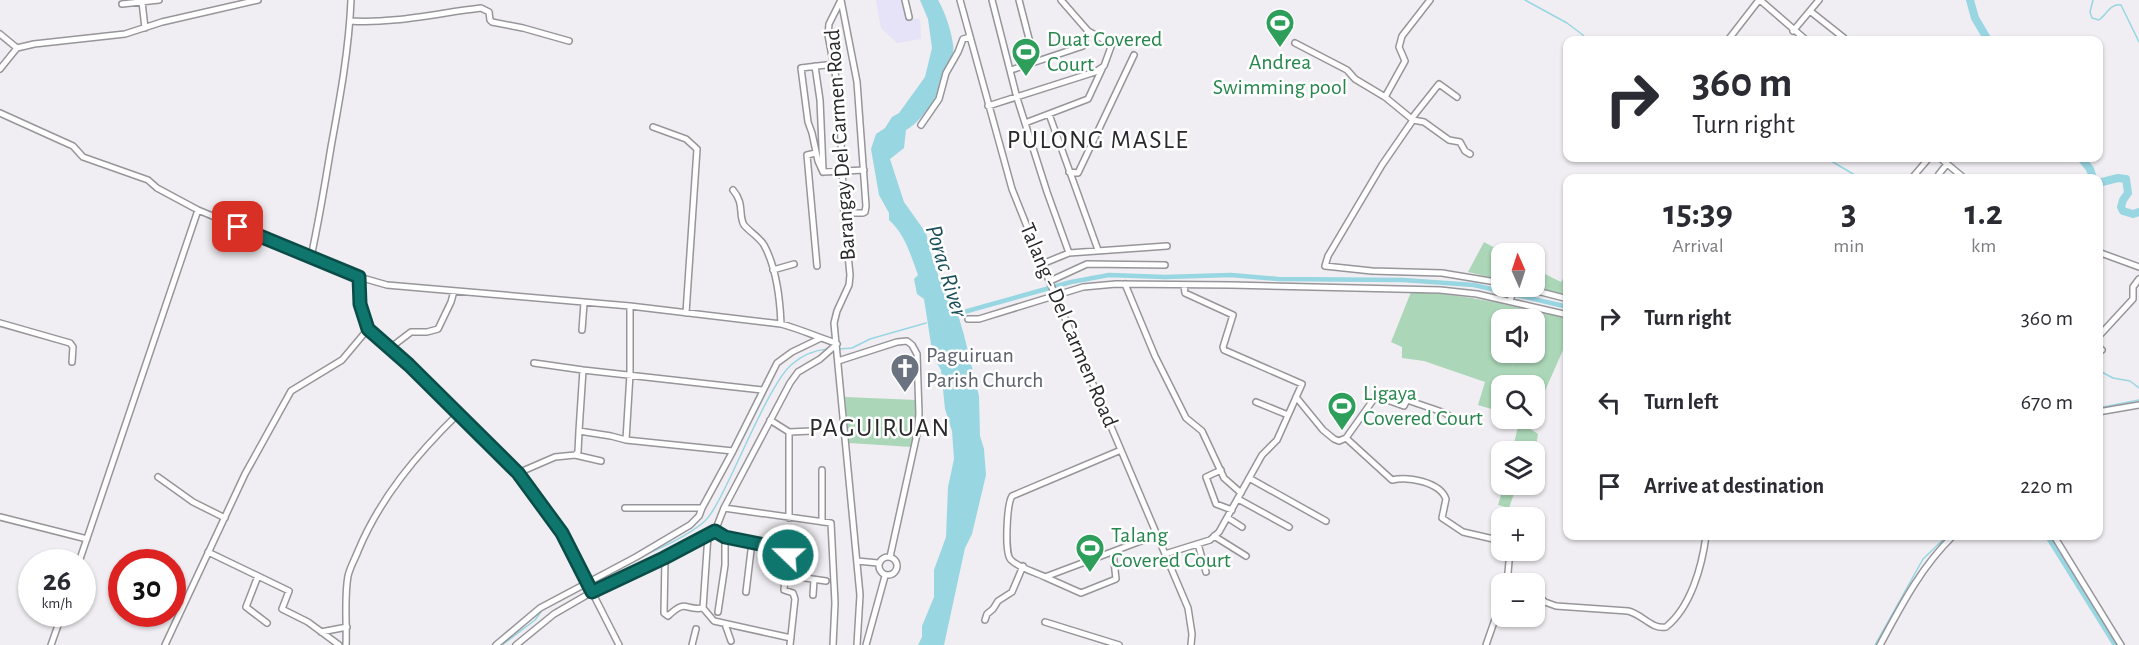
<!DOCTYPE html>
<html lang="en">
<head>
<meta charset="utf-8">
<style>
	:root { --surface:#fff; --page:#f7f7f7; --text:#2b2b33; --muted:#7c7c81 }
	body { margin:0; font-family:"Alegreya Sans",sans-serif; background:var(--page); color:var(--text); height:100vh; display:flex; flex-direction:column; font-size:22px; white-space:nowrap }
	* { box-sizing:border-box; margin:0 }
	p { font-size:20px; color:var(--muted) }
	.icon { flex:none; width:33px; height:33px; fill:none; stroke:currentColor; stroke-width:2; stroke-linecap:round; stroke-linejoin:round }
	.map { position:relative; flex:1; overflow:hidden }
	.sheet { position:absolute; left:1563px; top:174px; width:540px; height:366px; display:flex; flex-direction:column; background:var(--surface); border-radius:12px; box-shadow:0 2px 4px #0004 }
	.sheet>* { flex:none }
	.hud { position:absolute; left:1563px; top:36px; width:540px; height:126px; border-radius:12px; box-shadow:0 2px 4px #0004; background:#fff; color:var(--text); overflow:hidden }
	.needle { width:39px; rotate:357deg }
	.buttons { position:absolute; left:1491px; top:243px; display:grid; gap:12px }
	.buttons a { display:grid; place-items:center; width:54px; height:54px; border-radius:12px; background:var(--surface); box-shadow:0 2px 4px #0004; font-size:30px }
	.speed { position:absolute; left:18px; top:549px; display:flex; gap:12px; font-size:30px; font-weight:700; text-align:center }
	.speed>* { display:grid; place-content:center; width:78px; height:78px; border-radius:50%; background:var(--surface); box-shadow:0 2px 4px #0004; line-height:1 }
	.speed small { font-size:15px; font-weight:400 }
	.speed .limit { border:9px solid #d22; background:#fff; color:#111 }
	.pin { position:absolute; display:grid; place-items:center; width:51px; height:51px; color:#fff; margin:-26px; border-radius:12px; box-shadow:0 3px 9px #0006 }
	.me { position:absolute; width:66px; margin:-33px; rotate:292deg; stroke-linejoin:round; filter:drop-shadow(0 0 4px #0008) }
	.turn { display:flex; align-items:center; gap:21px; height:126px; padding:0 30px; font-size:27px }
	.turn .icon { width:78px; height:78px; stroke-width:2.5 }
	.turn b { display:block; font-size:42px; line-height:51px }
	.eta { display:flex; justify-content:space-evenly; align-items:center; height:102px; text-align:center }
	.eta b { font-size:36px; font-weight:700; line-height:42px }
	ul { padding:0; list-style:none }
	li { display:flex; align-items:center; gap:18px; height:84px; padding:0 30px }
	li div { flex:1 }
	li b { display:block; font-size:22px }
	li em { font-style:normal }
	.map>svg:first-child { display:block }
</style>
</head>
<body>
<div class="map">
<svg width="2139" height="645" viewBox="0 0 2139 645">
	<rect width="100%" height="100%" fill="#f0eef2"/>
	<path fill="#e6e2f8" d="M876,0H903L908,18L920,19L921,39L897,43L881,28Z"/>
	<path fill="#abd6b7" d="M1484,242L1504,253L1502,254L1501,280L1468,272Z
		M1535,269L1561,282L1567,272V295L1529,287L1534,286Z
		M1411,292C1451,293 1488,300 1528,310L1525,319L1502,320V352L1516,353L1512,368L1517,353L1534,352V320L1526,319L1530,308L1567,319V341L1544,393L1535,389L1534,386L1526,385L1519,383L1523,385L1502,386L1501,412L1478,405L1485,382L1424,361L1402,358V347L1391,342Z
		M845,397L917,400L918,414L912,447L849,443Z
		M1520,419H1532L1529,428L1538,434L1535,452L1512,451Z
		M1504,485H1517L1509,508L1498,505Z"/>
	<path fill="#98d6e2" d="M920,0H938C945,12 951,30 953,44C957,68 927,119 906,130L904,148L890,159L904,202L926,233L933,261L940,280L952,294L964,335L979,396L980,436L984,449L986,475L972,534L965,548L944,645H918L922,637V626L934,597V570L946,537L948,487L954,459L952,431L945,409L941,370L933,357L924,299L917,294L914,279L918,275C911,256 905,234 889,220V213L879,195L871,149L876,134L885,128L892,117L899,113L925,77L932,48L928,19Z"/>
	<g fill="none" stroke-linecap="round" stroke-linejoin="round">
		<path stroke="#98d6e2" stroke-width="1.5" d="M1525,0L1567,23L1583,35L1582,40
			M2093,0L2090,12L2092,18L2099,20C2106,15 2111,3 2121,5L2139,42
			M1826,158L1860,178
			M839,349L852,348L870,339L926,323
			M2098,370L2113,378L2130,381L2139,388
			M2098,408L2139,400
			M645,555C665,546 689,535 705,521C713,513 719,500 724,490C739,460 752,429 768,399C775,387 781,374 791,365C801,356 815,350 828,349
			M502,645L535,620L543,609
			M1875,645L1923,559L1947,536"/>
		<path stroke="#98d6e2" stroke-width="4.5" d="M953,315L1071,282L1109,275L1165,277L1231,275L1278,279L1403,280L1474,285L1568,307
			M2047,536L2115,645"/>
		<path stroke="#98d6e2" stroke-width="8" d="M1970,0L1975,18L1988,40
			M2081,158L2090,169L2093,178
			M2098,183L2118,178L2126,179L2128,193L2123,200L2121,207L2123,211L2133,214L2139,212"/>
		<g stroke="#97959a" stroke-width="8">
			<path id="minor" d="M841,0L829,24L828,35L839,94L844,213L850,275L849,285L837,311L834,323L860,595L857,645
				M841,0L857,82L866,206L865,212L863,213H844
				M905,0L909,17
				M960,0L1012,189L1042,264L1188,608L1192,634L1191,645
				M992,0L1017,98L1047,192L1069,253
				M1019,0L1035,62
				M1760,0L1806,40
				M142,2L145,28
				M122,4L159,0
				M1810,11L1844,38
				M350,21C392,24 438,13 481,8L489,12L490,20L492,22L523,28L569,41
				M1793,31L1819,0
				M0,34L17,48
				M1728,40L1759,0
				M1295,43L1347,70L1355,79L1385,97L1413,120L1382,165L1328,256L1325,266L1372,271L1442,273L1502,283
				M17,48L34,44L125,34L162,22L258,0
				M815,66L820,100L823,170
				M0,69L17,48
				M1011,70L1083,46L1088,31
				M1385,97L1405,61L1399,47L1402,36L1430,0
				M988,106L1095,72L1104,66L1112,44L1088,31L1061,0
				M0,113L73,146L83,157L148,180L157,188L198,210L359,277L387,285L630,306L781,324C800,329 817,337 836,343
				M1049,114L1098,250
				M1412,118L1439,84L1457,97
				M1413,120L1424,122L1449,140L1460,142L1465,151L1470,154
				M1025,123L1088,99L1102,69
				M921,125L939,99L946,73L958,52L963,39L970,37
				M653,127L686,139L697,149L686,313
				M816,153L807,155L817,266
				M1940,158L1964,178
				M823,172L818,161L812,133L808,122L801,68L834,64
				M823,172L864,170
				M1069,172L1078,173L1134,55
				M1939,174L1947,164
				M1912,178L1929,158
				M733,190C745,204 738,215 744,225C750,232 759,237 764,245C777,269 780,298 781,324
				M2098,252L2139,267
				M311,257C319,220 325,184 331,147C340,98 349,49 351,0
				M1042,264L1069,253L1167,246
				M773,270L794,264
				M359,277L360,304L368,329L409,365L518,473L562,533L619,645
				M1050,281L1087,264L1165,265
				M1125,284L1155,356L1186,418L1202,431L1224,478L1241,493
				M1518,286L1568,299
				M1510,301L1515,286
				M968,319H979L1083,287L1116,284L1231,285L1440,290L1477,294L1568,315
				M0,323L70,343L73,347L72,362
				M582,330L584,303
				M2098,337L2133,299V287L2139,279
				M2098,347L2102,350
				M390,348L411,332H427L438,329L451,302L454,291
				M838,361L897,342L907,341L912,345L917,354L919,414L917,434L890,557
				M534,363L583,370L762,390
				M1296,397L1323,430L1334,439L1339,441L1346,438
				M1256,402L1288,415
				M2098,412L2139,405
				M1452,418L1445,413L1407,400L1404,406L1376,396L1346,438L1392,480C1408,476 1440,482 1446,499L1442,518L1463,532L1502,541
				M770,420L789,432
				M579,431L583,370
				M626,440L630,374V306
				M1121,450L1012,496C1007,504 1004,554 1011,560C1019,568 1035,572 1045,577L1157,535
				M575,455L601,461
				M822,470V522
				M1221,470L1206,477L1216,504L1232,510
				M518,473L555,457L575,455L578,452L579,431L611,436L626,440L733,451L777,363L792,352L821,338
				M158,477L193,502L225,518
				M1249,478L1326,521
				M1238,499L1289,527
				M702,508L733,451
				M724,508L831,523L835,603L833,645
				M0,517L87,539
				M789,518V432L812,431
				M1228,518L1242,527
				M715,531L725,537L785,549L787,552L784,590L793,593L795,599L790,645
				M708,535L703,608L714,621L791,638
				M1214,536L1246,556
				M2054,536L2121,645
				M1198,544L1206,572
				M208,552L289,591L282,609L308,622L339,645
				M1165,554L1210,540L1219,532L1262,455L1277,440L1302,384L1224,350L1223,347L1233,315L1185,293L1184,286
				M879 566a9 9 0 1 1 18 0a9 9 0 1 1-18 0Z
				M665,558L664,613L668,616C687,598 684,611 703,608
				M857,561L878,563
				M79,562L198,210
				M785,575L826,581
				M258,576L246,607L267,623
				M1045,577L1081,593L1116,579L1113,552
				M1508,581L1520,584
				M1507,584L1510,550
				M746,592L752,542
				M1534,592L1545,602L1556,606L1628,611C1642,614 1652,630 1666,627C1691,607 1702,566 1706,536
				M813,595L814,580
				M718,612L725,565V537
				M985,620L987,614L993,609L998,601L1012,592L1023,566
				M1045,622L1119,645
				M725,624L731,641
				M321,632L347,627
				M51,645L62,614
				M165,645L245,474L291,391L342,360L368,329
				M346,645C347,623 344,598 348,576C350,567 355,559 358,551C380,498 417,454 458,414
				M496,645L540,608L636,557L690,525L699,516L702,508H625
				M516,645L554,614L592,592L665,558L715,531L724,508L790,383L798,372L820,359L837,344
				M692,645L696,629
				M866,645L885,576
				M1486,645L1502,599
				M1880,645C1901,606 1921,567 1953,536"/>
		</g>
		<use href="#minor" stroke="#fff" stroke-width="5"/>
	</g>
	<g fill="none" stroke-linecap="round" stroke-linejoin="round">
		<g stroke="#0a4d48" stroke-width="15">
			<path id="route" d="M238,227L359,277L360,304L368,329L409,365L518,473L562,533L592,592L664,558L715,531L725,537L785,549L788,555"/>
		</g>
		<use href="#route" stroke="#0f766e" stroke-width="10"/>
	</g>
	<defs>
		<g id="stadium-pin" transform="scale(1.5)"><path d="M0 17L-7.5 6A9.5 9.5 0 1 1 7.5 6Z" fill="#2e9e5b" stroke="#fff"/><path d="M0-5a6.5 5 0 1 0 0 10a6.5 5 0 1 0 0-10ZM-3.5-1.8h7v3.6h-7Z" fill="#fff"/></g>
		<g id="church-pin" transform="scale(1.5)"><path d="M0 17L-7.5 6A9.5 9.5 0 1 1 7.5 6Z" fill="#6b7280" stroke="#fff"/><path d="M-1.2-6h2.4v3.5h3.3v2.4h-3.3V6h-2.4V-.1h-3.3v-2.4h3.3Z" fill="#fff"/></g>
	</defs>
	<g fill-rule="evenodd">
		<use href="#stadium-pin" x="1280" y="23"/>
		<use href="#stadium-pin" x="1026" y="52"/>
		<use href="#church-pin" x="905" y="368"/>
		<use href="#stadium-pin" x="1342" y="406"/>
		<use href="#stadium-pin" x="1090" y="548"/>
	</g>
	<g text-anchor="middle" dominant-baseline="central" stroke-width="5" stroke-linejoin="round" paint-order="stroke">
		<g font-size="22" fill="#27864d" stroke="#fff" text-anchor="start">
			<text x="1047" y="39">Duat Covered<tspan x="1047" dy="25">Court</tspan></text>
			<text x="1280" y="62" text-anchor="middle">Andrea<tspan x="1280" dy="25">Swimming pool</tspan></text>
			<text x="1363" y="393">Ligaya<tspan x="1363" dy="25">Covered Court</tspan></text>
			<text x="1111" y="535">Talang<tspan x="1111" dy="25">Covered Court</tspan></text>
		</g>
		<g font-size="22" fill="#2a292b" stroke="#fff">
			<text transform="translate(840 145) rotate(-94)">Barangay Del Carmen Road</text>
			<text transform="translate(1069 325) rotate(67)">Talang - Del Carmen Road</text>
		</g>
		<g font-size="22" fill="#5b616d" stroke="#fff" text-anchor="start">
			<text x="926" y="355">Paguiruan<tspan x="926" dy="25">Parish Church</tspan></text>
		</g>
		<g font-size="24" font-style="italic" fill="#194f58" stroke="#fff">
			<text transform="translate(946 271) rotate(73)">Porac River</text>
		</g>
		<g font-size="26" letter-spacing="1.5" fill="#2a292b" stroke="#fff">
			<text x="1098" y="140">PULONG MASLE</text>
			<text x="880" y="428">PAGUIRUAN</text>
		</g>
	</g>
</svg>
<div class="buttons">
<a><svg class="needle" viewBox="-14 -14 28 28"><path d="M0-13l5 13h-10z" fill="#e53935"/><path d="M0 13l5-13h-10z" fill="#7c7c81"/></svg></a>
<a><svg class="icon" aria-label="sound" viewBox="0 0 24 24"><path d="M4 9h4l5-4v14l-5-4H4zM17 9q2 3 0 6"/></svg></a>
<a><svg class="icon" aria-label="search" viewBox="0 0 24 24"><circle cx="10" cy="10" r="6"/><path d="M15 15l6 6"/></svg></a>
<a><svg class="icon" aria-label="layers" viewBox="0 0 24 24"><path d="M12 4l9 5-9 5-9-5zM3 14l9 5 9-5"/></svg></a>
<a>+</a>
<a>−</a>
</div>
<div class="speed"><div>26<small>km/h</small></div><div class="limit">30</div></div>
<div class="pin" style="left:238px;top:227px;background:#d93025"><svg class="icon" aria-label="arrive" viewBox="0 0 24 24"><path d="M6 21V4h12l-3 4 3 4H6"/></svg></div>
<svg class="me" style="left:788px;top:555px" viewBox="-20 -20 40 40"><circle r="17" fill="#0f766e" stroke="#fff" stroke-width="3"/><path d="M0-11L8 9 0 5-8 9z" fill="#fff"/></svg>
<div class="hud">
<div class="turn"><svg class="icon" aria-label="right" viewBox="0 0 24 24"><path d="M7 20v-9h11M14 6l5 5-5 5"/></svg><div><b>360 m</b>Turn right</div></div>
</div>
<section class="sheet">
<div class="eta">
<div><b>15:39</b><p>Arrival</p></div>
<div><b>3</b><p>min</p></div>
<div><b>1.2</b><p>km</p></div>
</div>
<ul>
<li><svg class="icon" aria-label="right" viewBox="0 0 24 24"><path d="M7 20v-9h11M14 6l5 5-5 5"/></svg><div><b>Turn right</b></div><em>360 m</em></li>
<li><svg class="icon" aria-label="left" viewBox="0 0 24 24"><path d="M17 20v-9H6M10 6l-5 5 5 5"/></svg><div><b>Turn left</b></div><em>670 m</em></li>
<li><svg class="icon" aria-label="arrive" viewBox="0 0 24 24"><path d="M6 21V4h12l-3 4 3 4H6"/></svg><div><b>Arrive at destination</b></div><em>220 m</em></li>
</ul>
</section>
</div>
</body>
</html>
